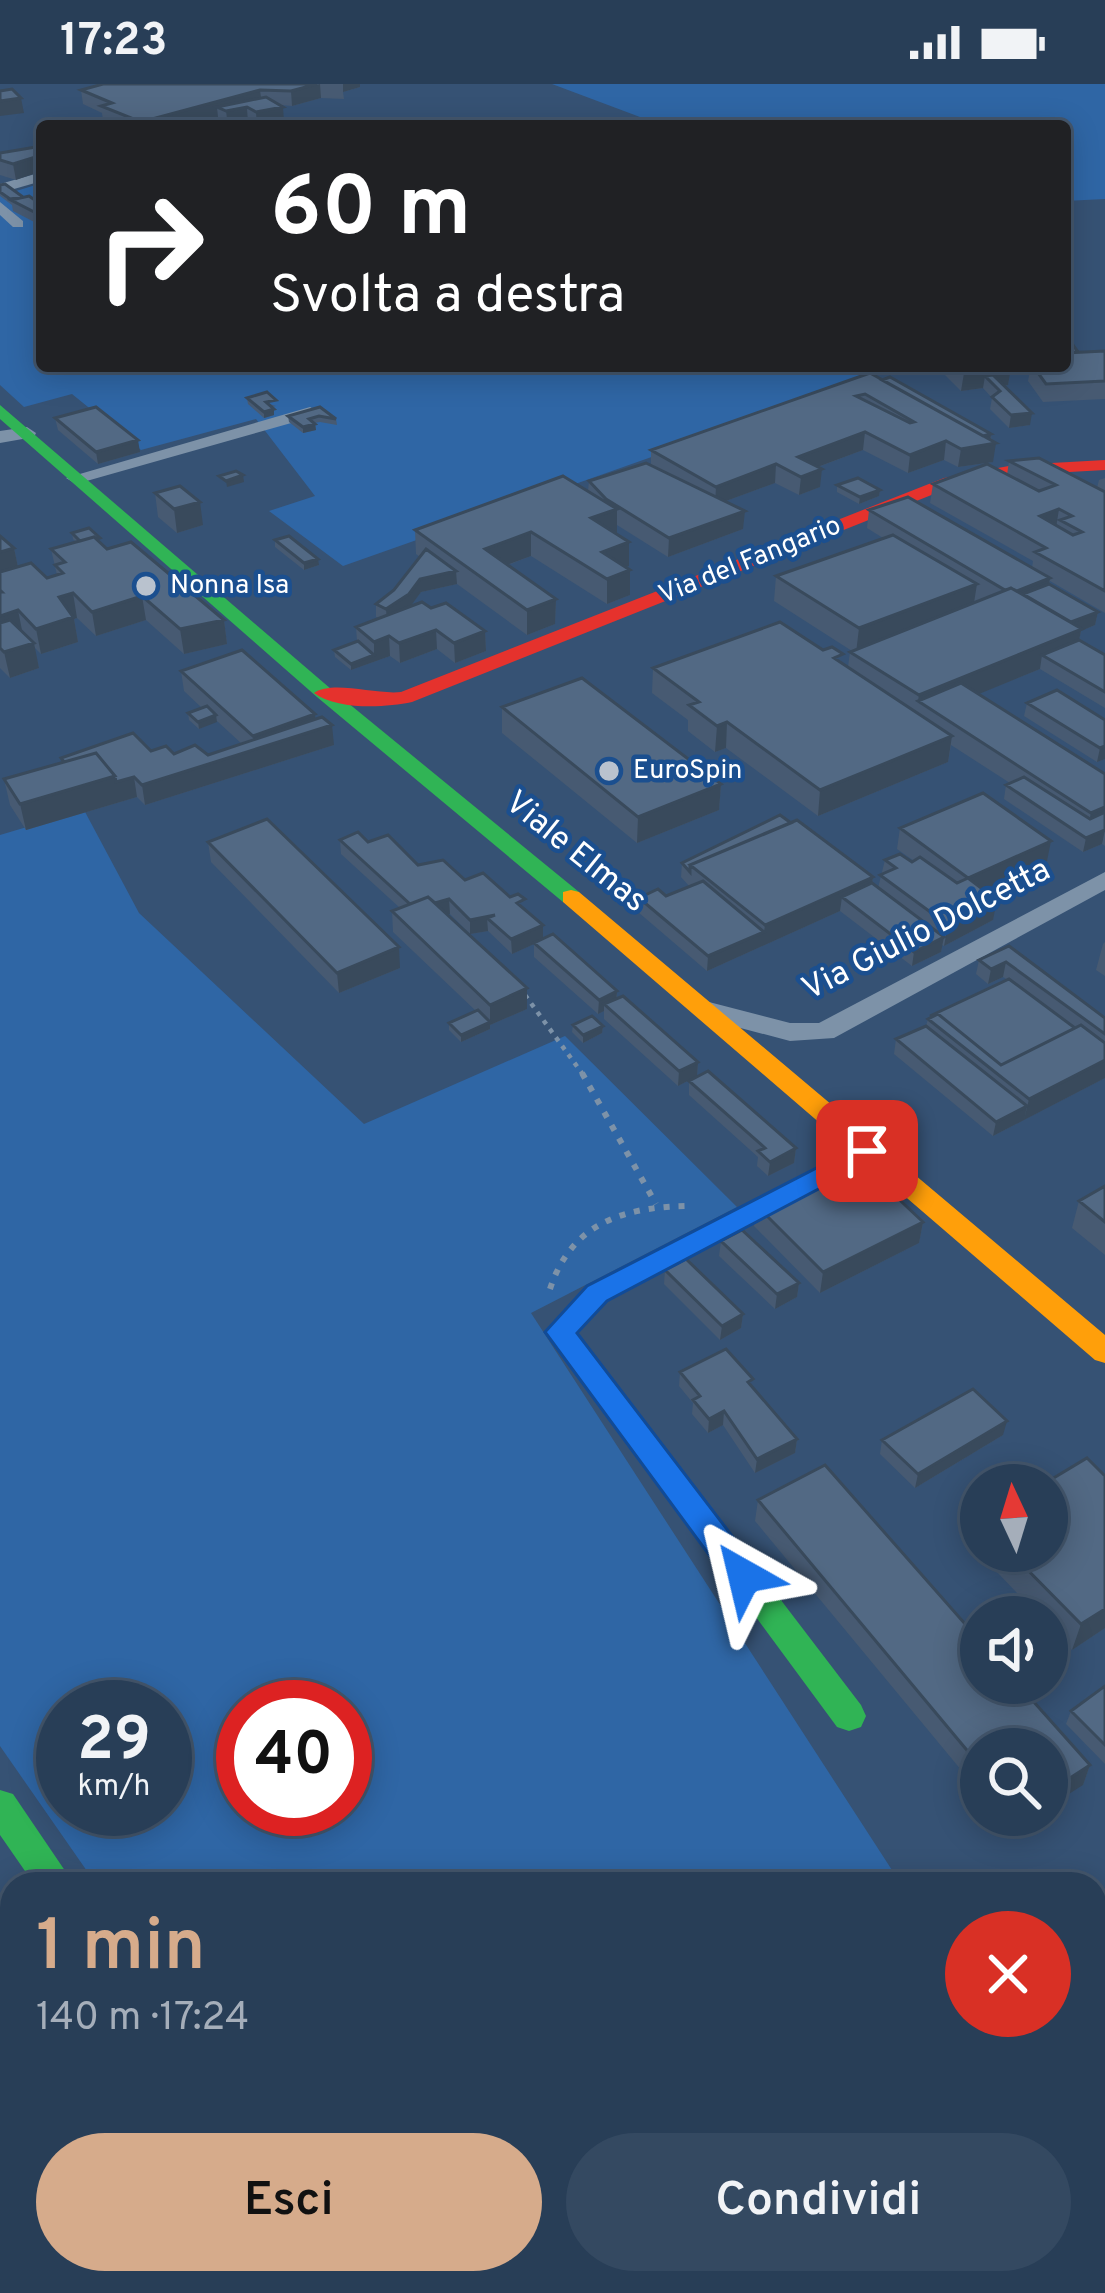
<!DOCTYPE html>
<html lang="it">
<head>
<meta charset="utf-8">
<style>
	:root { --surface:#283e57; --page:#344961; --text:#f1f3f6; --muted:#a5aeba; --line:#44576d; --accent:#d6ab8b }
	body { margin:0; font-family:Overpass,sans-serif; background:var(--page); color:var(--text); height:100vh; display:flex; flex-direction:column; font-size:45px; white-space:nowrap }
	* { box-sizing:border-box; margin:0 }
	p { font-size:39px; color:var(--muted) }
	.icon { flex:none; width:66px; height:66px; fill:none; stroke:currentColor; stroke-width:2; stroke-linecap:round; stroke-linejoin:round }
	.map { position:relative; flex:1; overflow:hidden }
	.sheet { position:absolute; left:0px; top:1788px; width:1107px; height:423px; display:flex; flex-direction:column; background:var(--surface); border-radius:36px 36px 0 0; box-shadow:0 6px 30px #0003,0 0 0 3px var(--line) }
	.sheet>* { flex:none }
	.banner { position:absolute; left:36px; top:36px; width:1035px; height:252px; border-radius:12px; box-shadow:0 6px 30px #0003,0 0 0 3px var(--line); background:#202124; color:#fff; overflow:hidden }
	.needle { width:78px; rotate:356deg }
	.controls { position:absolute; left:960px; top:1380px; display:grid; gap:24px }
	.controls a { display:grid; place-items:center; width:108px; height:108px; border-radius:50%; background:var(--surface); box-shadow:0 6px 30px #0003,0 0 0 3px var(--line); font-size:60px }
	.speed { position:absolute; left:36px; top:1596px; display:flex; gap:24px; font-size:60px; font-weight:700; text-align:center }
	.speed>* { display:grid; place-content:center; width:156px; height:156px; border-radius:50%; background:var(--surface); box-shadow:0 6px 30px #0003,0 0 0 3px var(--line); line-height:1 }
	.speed small { font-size:30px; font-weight:400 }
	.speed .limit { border:18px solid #d22; background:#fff; color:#111 }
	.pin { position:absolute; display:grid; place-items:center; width:102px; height:102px; color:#fff; margin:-51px; border-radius:24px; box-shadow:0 6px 18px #0006 }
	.me { position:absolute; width:132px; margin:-66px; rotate:323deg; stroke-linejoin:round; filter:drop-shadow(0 0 9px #0008) }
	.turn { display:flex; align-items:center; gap:42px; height:252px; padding:0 36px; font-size:54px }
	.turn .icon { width:156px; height:156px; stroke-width:2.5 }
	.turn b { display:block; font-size:84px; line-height:102px }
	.round { display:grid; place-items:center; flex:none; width:126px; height:126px; border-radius:63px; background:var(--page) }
	.overview { display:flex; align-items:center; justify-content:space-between; height:204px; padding:0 36px }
	h1 { font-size:72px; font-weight:600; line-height:90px; color:var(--accent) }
	.button { display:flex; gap:24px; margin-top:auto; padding:24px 36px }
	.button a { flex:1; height:138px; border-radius:72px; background:var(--accent); color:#111; font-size:48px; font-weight:600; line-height:138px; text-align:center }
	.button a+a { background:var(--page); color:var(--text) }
	.status { display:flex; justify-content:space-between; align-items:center; height:84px; padding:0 60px; background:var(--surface); direction:ltr }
	.status svg { height:33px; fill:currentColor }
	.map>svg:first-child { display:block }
</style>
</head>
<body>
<div class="status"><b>17:23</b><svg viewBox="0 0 49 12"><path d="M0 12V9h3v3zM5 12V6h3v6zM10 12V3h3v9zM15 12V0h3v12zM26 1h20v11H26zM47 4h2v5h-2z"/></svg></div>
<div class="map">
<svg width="1105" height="2209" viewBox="0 0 1105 2209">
	<rect width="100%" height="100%" fill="#365274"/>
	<path fill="#2f66a5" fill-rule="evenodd" d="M552,0H1105V115L1065,117V42H664Z
		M42,99V282H889L816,315L343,482L269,427L315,412L256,335L141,366L72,310L24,323L0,301V112Z
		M84,726L139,829L364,1040L565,952L737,1123L531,1229L901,1800H96L0,1662V751ZM63,1623H165V1725H63ZM243,1623H345V1725H243Z
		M0,1905L12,1933V2199H115L118,2209H0Z
		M1105,2002V2209H300L296,2199H1095V2003Z"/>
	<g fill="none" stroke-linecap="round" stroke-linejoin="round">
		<path stroke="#7d92a8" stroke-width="4.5" stroke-dasharray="4.5 6" stroke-linecap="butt" d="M525,911L584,992"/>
		<path stroke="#7d92a8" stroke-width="6" stroke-dasharray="6 9" stroke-linecap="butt" d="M582,989L656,1120
			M550,1205C572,1137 627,1122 693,1122"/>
		<path fill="#7d92a8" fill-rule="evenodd" d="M42,88V97L0,109V100Z
			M0,118L23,137V143H13L0,131Z
			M310,323L319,328L316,332L76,400L66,394Z
			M27,343L36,349L34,353L0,359V347Z
			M1105,788V806L834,954L790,957L699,933L695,927L709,918L790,939H819Z"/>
		<path fill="#30b455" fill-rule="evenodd" d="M0,321L331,605L579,808V818H563L317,613L0,335Z
			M803,1091L813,1094L816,1101L813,1108L607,1216L577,1249L861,1621L866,1632L861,1643L849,1647L837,1643L546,1248L587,1202Z
			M0,1706L13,1710L74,1800H34L0,1751Z"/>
		<path fill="#ff9f0a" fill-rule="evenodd" d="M571,806L579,808L1105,1251V1279L1095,1276L563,818V808Z
			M136,2199H178L182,2209H140Z"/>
		<path fill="#e5322d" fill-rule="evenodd" d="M1105,376V386L1014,391L954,402L412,618C384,624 337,626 314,609C333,596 376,611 401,608L944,394L1014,381Z
			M0,1850L12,1855V1906L0,1901Z
			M221,2199H263L267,2209H225Z"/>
	</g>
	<path fill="#475a72" d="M103,0H360V3L343,8L344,15L321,14L292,22L280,21L284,38L265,42H255L248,38L227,42L219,38L218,33L185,42H115L103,37L102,29L83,20L81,6Z
		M42,62L16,96L0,91V69Z
		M0,101L42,121V142L13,127L12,121L0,112Z
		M1065,250L1078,268L1105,267V315L1043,318L1028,297L1031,282H1065Z
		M920,282H1010L1008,301L1004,302L1030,341L1009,344L990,325L992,314L983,304L961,307L943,289L919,291Z
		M870,289L991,350L993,378L958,383L944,376L908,389L863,366L818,383L820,403L799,411L775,399L726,417L743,445L668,473L617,441V449L629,482L626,483L630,511L607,520L531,472L508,481L556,515L555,540L527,551L457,500L421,508L410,522L431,524L485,547L486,567L455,579L437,565L400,579L390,572L351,586L335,573L334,566L357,557L356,543L379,534L376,533V520L394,506L420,473L416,470L415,446L588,407L589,397L651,381V366Z
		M247,314L276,322L272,323L274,331L264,334L248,320Z
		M320,323L336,335L337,341L320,338L315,339L316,346L303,349L289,338L288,332Z
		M55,334L140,368L98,380L58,346Z
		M1009,377L1097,404L1099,396L1105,394V529L1050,497L1049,500L1098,528L1095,541L1081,547L1079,556L1105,571V624L1040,585L978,610L1105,690V762L1102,760L1083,768L1004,715L1006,701L1010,699L951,661L948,678L818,732L726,664L715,668L688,647V636L652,609L653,584L842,579L848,583L850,568L852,567L774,517L776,492L883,454L867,444L869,426L1032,484L1033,477L930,419L933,400L1007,391Z
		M837,401L880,406L879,412L859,420L837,408Z
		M155,409L203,441L177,449L158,433Z
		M72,449L101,460L107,465L224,536L227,560L184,570L146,536L96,552L77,534L74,535L78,558L41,570L34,563L39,584L10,594L0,584V452L14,464L18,483L47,494L57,491L51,465L76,458L73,455Z
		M275,456L319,481L304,486L275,463Z
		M181,587L315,635L334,661L145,721L137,713L26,746L10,721L4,695L62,679L61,674L151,667L208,671L242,660L217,637L199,645L189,636L188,629L202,624L184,607Z
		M1027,619L1105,636V675L1097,678L1024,632Z
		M502,623L721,700L719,726L637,759L502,649Z
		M900,744L1047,777L984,806L993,836L944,862L942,861L941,868L912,882L840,827L707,887L638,828L639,814L666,812L690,803L681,793L682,779L873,793L872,799L878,804L885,776L914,777L897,765Z
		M340,756L368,758L418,781L465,796L525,826L543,841V854L617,907V915L698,978L697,992L678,1002L604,935V927L598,930L534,873V860L512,870L488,847L470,850L450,830H447L527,904V925L490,941V945L461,958L449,946V939L476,927L393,848L392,827L400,824L341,770Z
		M208,758L400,884L339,909L211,778Z
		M1105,858V892L1096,886L1103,860Z
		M1009,862L1105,934V994L993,1052L894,970L896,955L926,942L928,935L1008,896L1003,893L988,900L976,890L979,876Z
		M573,941L603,942L602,949L583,959L572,948Z
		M689,997L796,1064L794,1079L768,1092L757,1082L758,1073L689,1011Z
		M1105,1102V1171L1072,1144L1079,1117Z
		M756,1121L923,1138L919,1159L820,1209L754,1142Z
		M721,1157L799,1199L797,1213L775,1225L719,1172Z
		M665,1186L743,1230L741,1244L720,1256L664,1200Z
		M680,1288L797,1355L795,1369L755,1389L723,1341L708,1349L692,1330L693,1319L679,1302Z
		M1003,1351L915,1404L880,1370L882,1356Z
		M758,1416L1090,1681L1083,1701L981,1665V1710L755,1437Z
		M981,1437V1467H1047L1105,1544L1072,1566L1047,1540V1533H1040L974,1464Z
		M1105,1602V1680L1066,1640L1071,1627Z
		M999,1731H1036L1012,1746Z"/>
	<path fill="#394a5c" d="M320,0L321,14L292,22L291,7Z
		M336,0H360V3L343,8V0Z
		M260,6L262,21L247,25L248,38L228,42L226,27L217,23L218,33L185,42H142L141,38Z
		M21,14L24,29L0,32V17Z
		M283,23L284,38L257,42L256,28Z
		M42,71V87L16,96L13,80Z
		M1011,283L1008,301L995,303L985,292L983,304L961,307L964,289Z
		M274,325V331L264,334V328Z
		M1032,329L1030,341L1009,344L1011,331Z
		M315,340L316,346L303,349V343Z
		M865,348L863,366L796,391L798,373Z
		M991,350L990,360L996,359L993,378L958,383L961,365L975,354Z
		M138,356L140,368L98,380L96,368Z
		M946,357L944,376L908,389L910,371Z
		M776,380L775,399L715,421L716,403Z
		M822,385L820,403L799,411L801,393Z
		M243,391L244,398L227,403L226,397Z
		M880,406L879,412L859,420L860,413Z
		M200,418L203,441L177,449L174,425Z
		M617,425V449L591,434Z
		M1059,425L1056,444L1040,432Z
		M745,427L743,445L668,473L669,454Z
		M531,448V472L485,489V465Z
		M629,458V482L601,493L602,468Z
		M14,464L19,488L0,494V468Z
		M318,475L319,481L304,486V479Z
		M630,486V511L607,520V495Z
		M456,487L457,500L421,508L410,523L387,538L386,525L420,495Z
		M1050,494L1047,514L1010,509Z
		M977,500L973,525L856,569L859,544Z
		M73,509L77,534L74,535L78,558L41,570L36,545L59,513Z
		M142,512L146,536L96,552L92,528Z
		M556,515L555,540L527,551V526Z
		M18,526L23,551L0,558V532Z
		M1098,528L1095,541L1081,547L1076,570L1042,571L1040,585L935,628L918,617L919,611L1058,544Z
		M224,536L227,560L184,570L180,545Z
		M436,546L437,565L400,579L399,559Z
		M485,547L486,567L455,579L454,559Z
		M389,552L390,572L351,586V580L374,571V558Z
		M34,559L39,584L10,594L4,568Z
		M315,630L316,646L332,641L334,661L145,721L142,701L254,666L253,652Z
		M216,631L217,638L199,645L198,638Z
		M727,638L726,664L715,668L717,642Z
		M952,652L948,678L818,732L820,706Z
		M1105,662V675L1097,678L1100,664Z
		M115,692L134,693L137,713L26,746L20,720Z
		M721,700L719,726L637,759L638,733Z
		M1105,723V741L1086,749L1091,729Z
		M1105,746L1102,760L1083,768L1086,754Z
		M1051,757L1047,777L965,815L968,794Z
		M873,793L870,813H842L840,827L707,887L708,872L764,848L765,841Z
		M449,815L450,830L416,839L415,824Z
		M997,816L993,836L944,862L948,841Z
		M495,831L487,834L488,847L470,850V836Z
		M543,841V856L512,870L511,855Z
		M944,853L941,868L912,882L914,868Z
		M399,863L400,884L339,909L337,889Z
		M1006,878L1003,893L988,900L991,885Z
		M527,904V925L490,941V945L461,958V951L490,938V921Z
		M617,907L616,922L604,920V927L598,930L599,916Z
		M603,942L602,949L583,959V951Z
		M1105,976V994L1024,1036L1029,1015Z
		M698,978L697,992L678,1002L679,987Z
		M1027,1022L1024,1036L993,1052L996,1038Z
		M796,1064L794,1079L768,1092L770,1078Z
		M923,1138L919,1159L820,1209L823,1188Z
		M799,1199L797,1213L775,1225L777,1210Z
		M743,1230L741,1244L720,1256L722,1242Z
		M724,1327L723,1341L708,1349L709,1335Z
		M1007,1337L1003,1351L915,1404L918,1390Z
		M797,1355L795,1369L755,1389L757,1375Z
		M1105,1525V1544L1072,1566L1081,1540Z
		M1090,1681L1083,1701L1047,1724V1709Z
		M1017,1731H1036L1012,1746Z"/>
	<path fill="#526984" stroke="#394a5c" stroke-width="3" fill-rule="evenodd" d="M103,0H317L291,7L260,6L141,38L101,22L112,19L81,6Z
		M12,5L21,14L0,17V7Z
		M266,13L283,23L256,28L247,23L226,27L217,23Z
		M42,62V71L13,80L0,76V69Z
		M5,100L23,113L10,115L0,108V101Z
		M29,112L42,121V132L11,116Z
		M1065,250L1078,268L1065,269Z
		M1105,267V297L1046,300L1033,282H1065V278H1069L1065,273V269Z
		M956,282H1010L1011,283L964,289Z
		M870,289L996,359L961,365L946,357L910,371L865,348L798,373L822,385L801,393L776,380L716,403L651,366ZM865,310L914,338L910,339L856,312Z
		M993,291L1032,329L1011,331L992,313L1000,307L985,292Z
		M890,293L991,350L983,352L882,296Z
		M267,308L276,316L266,318L274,325L264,328L247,314Z
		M96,323L138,356L96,368L55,334Z
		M320,323L336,335L319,332L309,335L315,340L303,343L288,332Z
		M1039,374L1105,408V507L1035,468L1046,464L933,400L987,380L1039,407L1056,401L1009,377ZM1059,425L1072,432L1060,436L1082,448L1073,451L1040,432Z
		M646,379L745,427L669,454L606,415L589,397Z
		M236,387L243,391L226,397L219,392Z
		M563,392L617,425L591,434L629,458L602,468L630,486L607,495L531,448L485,465L556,515L527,526L415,446Z
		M858,394L880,406L860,413L837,401Z
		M180,402L200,418L174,425L155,409Z
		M908,413L1050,494L1017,507L1011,504L1005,506L869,426Z
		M89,444L100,454L97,455L94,453L80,457L72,449Z
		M893,451L977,500L859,544L776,492Z
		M0,452L14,464L0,468Z
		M289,452L318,475L304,479L275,456Z
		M94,453L107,465L131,458L224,536L180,545L142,512L92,528L73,509L59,513L73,533L36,545L18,526L0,532V508H2L0,506V488L31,479L47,494L63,489L55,481L65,478L51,465Z
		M426,465L456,487L420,495L409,510L386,525L376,520L394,506Z
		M1049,500L1098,528L1071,538L1023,510Z
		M1011,504L1082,545L919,611L850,568Z
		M422,518L431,524L446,519L485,547L454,559L436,546L399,559L389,552L374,558L356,543Z
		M10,536L34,559L4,568L0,564V539Z
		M780,538L823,566L832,563L843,570L834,574L952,652L820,706L727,638L717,642L689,621L699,618L653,584Z
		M1079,556L1105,571V608L1042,571Z
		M358,557L374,571L351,580L334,566Z
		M242,566L315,630L253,652L181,587Z
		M582,594L721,700L638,733L502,623Z
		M961,599L1105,690V723L1091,729L918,617Z
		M1057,606L1105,636V662L1100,664L1027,619Z
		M207,622L216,631L198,638L188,629Z
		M322,633L332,641L142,701L134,693L116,698L115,692L96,669L64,678L61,674L133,649L151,667L166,662L174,670L195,661L208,671Z
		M96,669L115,692L20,720L4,695Z
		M1024,693L1090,735L1105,728V746L1086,754L1006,701Z
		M983,709L1051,757L968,794L997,816L948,841L880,791L896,784L885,776L900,770L912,778L920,773L957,799L968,794L900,744Z
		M780,731L791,739L690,781V788L682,779Z
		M267,735L399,863L337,889L208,758Z
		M797,736L873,793L765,841L690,781Z
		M358,748L368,758L388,751L418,781L443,776L465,796L483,789L510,813L518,810L525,815L517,819L543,841L511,855L487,834L495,831L470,836L449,815L435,819L428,813L410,820L340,756Z
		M703,797L764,848L708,872L639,814L658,805L666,812Z
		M872,799L944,853L914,868L842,813Z
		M428,813L527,904L490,921L392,827Z
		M553,850L617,907L599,916L534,859Z
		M1009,862L1105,934V950L1006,878L991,885L979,876Z
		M1009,895L1075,944L1001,981L938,930L930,932Z
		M623,912L698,978L679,987L604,920Z
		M478,926L490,938L461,951L449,939Z
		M938,930L1001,981L1081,941L1105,959V976L1029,1015L928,935Z
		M592,932L603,942L583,951L573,941Z
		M926,942L1027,1022L996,1038L896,955Z
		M708,987L796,1064L770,1078L758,1067L765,1064L689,997Z
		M855,1074L923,1138L823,1188L756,1121Z
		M1105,1102V1138L1079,1117Z
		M742,1146L799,1199L777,1210L721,1157Z
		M686,1175L743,1230L722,1242L665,1186Z
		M726,1265L753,1295L748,1298L797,1355L757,1375L724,1327L709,1335L693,1316L700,1312L680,1288Z
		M973,1305L1007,1337L918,1390L882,1356Z
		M1087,1374L1105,1392V1525L1081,1540L1009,1467H1047V1401H1042Z
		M825,1381L981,1558V1599H1017L1090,1681L1047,1709V1665H981V1683L758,1416Z
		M1105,1602V1661L1071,1627Z"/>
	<path fill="#1a73e8" stroke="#114b97" stroke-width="3" d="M867,1058L877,1061V1074L607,1217L577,1249L755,1482L760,1492L755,1502H732L545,1248L587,1202Z"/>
	<g fill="#b9c2ce" stroke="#1b4f8f" stroke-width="4.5">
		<circle cx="146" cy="502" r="12"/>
		<circle cx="609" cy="687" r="12"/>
	</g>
	<g text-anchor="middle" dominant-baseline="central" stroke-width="9" stroke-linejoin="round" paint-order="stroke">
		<g font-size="27" fill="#fff" stroke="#1b4f8f">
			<text transform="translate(750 477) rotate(-22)">Via del Fangario</text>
		</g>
		<g font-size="27" fill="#fff" stroke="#1b4f8f" text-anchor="start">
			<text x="170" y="502">Nonna Isa</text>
			<text x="633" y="687">EuroSpin</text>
		</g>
		<g font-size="33" fill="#fff" stroke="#1b4f8f">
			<text transform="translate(575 769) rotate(39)">Viale Elmas</text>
			<text transform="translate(927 847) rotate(-27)">Via Giulio Dolcetta</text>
		</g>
	</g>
</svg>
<div class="controls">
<a><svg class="needle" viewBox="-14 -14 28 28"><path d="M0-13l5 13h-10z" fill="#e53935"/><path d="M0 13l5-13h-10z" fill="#a5aeba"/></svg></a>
<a><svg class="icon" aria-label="sound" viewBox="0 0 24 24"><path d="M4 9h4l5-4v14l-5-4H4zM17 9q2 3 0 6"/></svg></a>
<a><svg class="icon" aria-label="search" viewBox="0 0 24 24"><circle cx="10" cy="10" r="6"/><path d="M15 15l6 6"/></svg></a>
</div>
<div class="speed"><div>29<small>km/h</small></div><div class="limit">40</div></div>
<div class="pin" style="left:867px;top:1067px;background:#d93025"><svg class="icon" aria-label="arrive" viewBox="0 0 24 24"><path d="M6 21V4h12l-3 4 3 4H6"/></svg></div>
<svg class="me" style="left:744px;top:1492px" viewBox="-20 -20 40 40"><path d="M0-17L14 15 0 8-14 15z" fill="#1a73e8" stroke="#fff" stroke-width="4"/></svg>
<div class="banner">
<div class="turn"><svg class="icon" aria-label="right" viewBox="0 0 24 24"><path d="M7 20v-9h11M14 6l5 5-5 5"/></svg><div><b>60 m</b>Svolta a destra</div></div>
</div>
<section class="sheet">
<div class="overview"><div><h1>1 min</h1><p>140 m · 17:24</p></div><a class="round" style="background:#d93025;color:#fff"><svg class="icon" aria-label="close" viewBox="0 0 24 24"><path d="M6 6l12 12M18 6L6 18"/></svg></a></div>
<div class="button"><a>Esci</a><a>Condividi</a></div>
</section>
</div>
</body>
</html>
